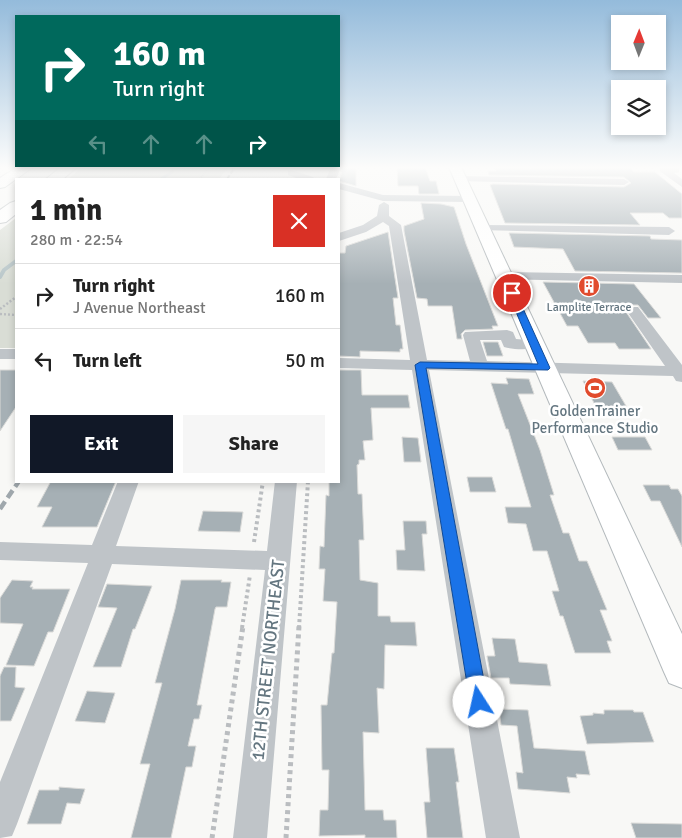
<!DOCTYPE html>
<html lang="en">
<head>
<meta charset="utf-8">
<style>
	:root { --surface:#fff; --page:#f6f6f6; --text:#222; --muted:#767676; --line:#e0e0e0; --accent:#111827 }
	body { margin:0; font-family:Signika,sans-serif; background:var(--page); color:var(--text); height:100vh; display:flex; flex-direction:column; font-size:19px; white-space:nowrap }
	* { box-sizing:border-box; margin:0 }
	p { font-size:16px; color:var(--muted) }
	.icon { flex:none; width:28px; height:28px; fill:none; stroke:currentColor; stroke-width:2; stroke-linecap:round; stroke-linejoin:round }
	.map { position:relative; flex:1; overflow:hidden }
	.sheet { position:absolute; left:15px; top:178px; width:325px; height:305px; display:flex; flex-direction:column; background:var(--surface); border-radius:0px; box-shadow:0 2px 8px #0003 }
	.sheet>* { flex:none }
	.guide { position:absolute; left:15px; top:15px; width:325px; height:152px; border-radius:0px; box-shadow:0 2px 8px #0003; background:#00695c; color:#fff; overflow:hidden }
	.needle { width:32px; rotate:1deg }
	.fabs { position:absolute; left:611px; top:15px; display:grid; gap:10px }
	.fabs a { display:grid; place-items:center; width:55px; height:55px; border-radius:0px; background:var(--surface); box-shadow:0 2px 8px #0003; font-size:25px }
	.pin { position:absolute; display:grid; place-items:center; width:42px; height:42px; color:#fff; margin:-21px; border:2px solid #fff; border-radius:50%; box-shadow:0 1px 5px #0007 }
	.me { position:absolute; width:55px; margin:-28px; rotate:350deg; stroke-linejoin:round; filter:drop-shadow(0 0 4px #0008) }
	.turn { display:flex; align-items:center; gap:18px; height:105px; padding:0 15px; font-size:22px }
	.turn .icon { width:65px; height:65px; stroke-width:2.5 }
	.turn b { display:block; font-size:35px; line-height:42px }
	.lanes { display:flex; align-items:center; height:48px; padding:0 15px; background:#0003; justify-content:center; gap:25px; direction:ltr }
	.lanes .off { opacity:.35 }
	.round { display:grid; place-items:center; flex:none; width:52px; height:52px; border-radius:0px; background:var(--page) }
	.overview { display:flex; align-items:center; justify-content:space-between; height:85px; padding:0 15px }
	h1 { font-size:30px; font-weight:700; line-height:38px }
	.action { display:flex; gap:10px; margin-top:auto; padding:10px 15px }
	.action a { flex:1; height:58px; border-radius:0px; background:var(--accent); color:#fff; font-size:20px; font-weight:700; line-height:58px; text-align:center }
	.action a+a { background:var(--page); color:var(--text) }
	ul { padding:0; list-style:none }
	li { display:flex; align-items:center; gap:15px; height:65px; padding:0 15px; border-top:1px solid var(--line) }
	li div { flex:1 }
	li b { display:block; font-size:19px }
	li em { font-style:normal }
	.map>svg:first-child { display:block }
</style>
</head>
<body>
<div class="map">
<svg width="682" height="838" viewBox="0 0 682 838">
	<rect width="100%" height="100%" fill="#f8f8f6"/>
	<path fill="#d9ddd5" d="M83,167H228L219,179H68Z
		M16,218V348H0V230Z"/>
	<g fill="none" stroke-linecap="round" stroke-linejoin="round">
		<path stroke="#b7c5c8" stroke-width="3" d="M161,179L172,172L174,167"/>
		<path stroke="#b7c5c8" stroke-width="4" d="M0,277L4,270L16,261"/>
	</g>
	<path fill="#a6b0b5" stroke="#dadad8" d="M414,167H425L430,181H436L439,194H419L418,186H398L397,168H414Z
		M533,167H629L634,172H655L682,194V218H669L663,213H630L640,225L505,223L490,185L493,184L624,187L631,183L624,177L489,175L488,171H496L495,168L534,169Z
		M343,168H356V186L339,181Z
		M421,203L441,204L454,207L466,244L498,326H492L493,329L465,330L461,334L462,339H457L452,306H428L427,299L417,298L404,231V226L424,219Z
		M388,232L398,298H393L396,325H400L403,349H400V352L360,351V357L339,356V253H345L346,246Z
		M509,233L650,236L651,239L682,240V273L575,271L563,249L514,247Z
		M543,282L634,284L661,318H648L638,305H628L624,309L651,349H619L615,343H588L578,326H567Z
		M483,342H498L503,356H487Z
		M0,370H16V407L0,431Z
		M339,370H361L362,395H408L410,408H371L373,440L363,441L365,460H359V464L357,465L358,494H362L364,540H359L360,580L378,583V616H390L391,622H415L417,646L385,645L384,689L377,688L379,733L363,732L365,810H383L384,820H396L397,838H365V835L319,836L320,810H328L329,770H322L321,705H327L332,653H334L337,602L323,601L325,569H319L320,546L324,547L326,495L329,496V481H339Z
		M506,378L529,379L534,394H518L540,450L554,495H550L563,533H569L579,561H587L607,610H600L612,641H607L611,653H575L563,616H560L552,591H559L547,551H533L526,524L508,523L505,507H531L508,429H506L491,383L508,384Z
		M583,381L612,382L629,411L597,409Z
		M402,437L418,438L421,462H404Z
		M612,437H645L652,450H618Z
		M467,477H492L496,492H470Z
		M51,481H116L97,527H42L52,507H37Z
		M643,485H669L671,489H678L682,496V547L660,501H651Z
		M203,511L243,512L240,532L198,531Z
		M403,521H426L427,534H422L425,571L397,570L396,550H405Z
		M12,580L33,581L30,587H33L32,589H70L53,632H48L34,666L6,665L23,624L0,623V598Z
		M181,580H222L221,582H231L227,607H216L215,609L197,705H202L199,719H194L188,746H196L192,767H186L171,838H131L150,764H140L162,683H155L175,609Z
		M107,584L152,586L135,629H133L121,667H93L117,608L98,607Z
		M492,638L515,639L519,662L547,664L551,686L510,684L509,678H491L487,656H495Z
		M4,667H16L15,687L25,688L11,721H0V676Z
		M87,691L115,693L105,723L75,721Z
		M499,709L528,710L534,748L585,751L590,775L576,774L577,778L567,777L570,793L518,789L516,772L523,773L517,726L501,725Z
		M604,710H633L634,712H643L654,742L587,744L580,716L593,715V713L604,714Z
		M426,748H454L459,782H456L463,838H427L424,802H430Z
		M59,787L85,789L80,804L67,803L61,824H27L39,790H59Z
		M631,823L682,824V838H636Z"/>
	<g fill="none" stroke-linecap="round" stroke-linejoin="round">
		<g stroke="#b3b9bc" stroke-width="2">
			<path id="major" d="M449,167H461L682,634V688L669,683L664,672Z"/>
		</g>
		<g stroke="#b3b8bb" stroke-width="2">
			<path id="highway" d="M17,167H33L5,187L0,188V178Z
				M61,167H77L63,179H46Z
				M16,201V214L6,222L0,223V210L10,203Z"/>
		</g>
		<path stroke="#babdc0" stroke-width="2" stroke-dasharray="1 1" stroke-linecap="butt" d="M200,179L209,167"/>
		<path stroke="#babdc0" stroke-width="2.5" stroke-dasharray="2 2" stroke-linecap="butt" d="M0,309L16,297
			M0,314L16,315"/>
		<path stroke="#babdc0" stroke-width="4" stroke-dasharray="3 3" stroke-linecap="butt" d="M254,542L263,481
			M242,628L250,575
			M299,628L308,481"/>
		<path stroke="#babdc0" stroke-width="5" stroke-dasharray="4 4" stroke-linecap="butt" d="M212,838L243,626
			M286,838L299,626"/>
		<path fill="#bfc4c8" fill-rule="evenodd" d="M331,167H341L336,179H326Z
			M664,167L679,168V172L674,173L682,179V187L661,172L659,170Z
			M291,170L313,177L315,179H299L288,175V171Z
			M461,176L624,179L629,182L624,185L458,181L456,179Z
			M339,183L383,195L469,196L474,199L469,202L383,201L339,189Z
			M384,202L389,205V216L401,225L427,360L470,361L463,335L465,332L507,330L513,332L516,339L540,341L542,344L540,347C529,350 515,350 504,347L501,340H480L487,361L665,366L626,310L628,307H638L682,365V382L676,381L673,376L429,370L520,838H486L412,370L339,368V358L410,360L389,226L383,222L366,232L339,241V233L363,225L377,216L379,205Z
			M483,225L669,227L675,231L669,235L479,230L477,228Z
			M505,272L682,275V283L500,279L498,276Z
			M0,349H16V359H0Z
			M118,481H139L116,546L267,551L275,481H297L267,838H233L265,570L112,564L17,824L12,836L0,838V782L88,563L0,560V542L92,545Z"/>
		<use href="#major" fill="#fff" fill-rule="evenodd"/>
		<use href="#highway" fill="#fff" fill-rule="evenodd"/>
		<path stroke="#9fa7ac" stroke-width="2" stroke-dasharray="4.5 2" stroke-linecap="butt" d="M227,179L235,167"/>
		<path stroke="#9fa7ac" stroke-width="4.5" stroke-dasharray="9 4.5" stroke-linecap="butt" d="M0,509L19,481"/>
	</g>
	<linearGradient id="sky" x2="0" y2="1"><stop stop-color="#94bbdb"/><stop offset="0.59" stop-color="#fcfcfb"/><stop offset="1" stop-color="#fcfcfb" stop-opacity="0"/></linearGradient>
	<rect width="682" height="284" fill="url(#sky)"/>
	<path fill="#1a73e8" stroke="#114b97" d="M512,290L516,293L550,368L548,370L426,368L488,702L485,707L479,710L473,707L470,702L415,365L420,362L538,364L508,293Z"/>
	<defs>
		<g id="building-disc" transform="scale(1.125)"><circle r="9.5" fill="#e14b2d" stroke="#fff"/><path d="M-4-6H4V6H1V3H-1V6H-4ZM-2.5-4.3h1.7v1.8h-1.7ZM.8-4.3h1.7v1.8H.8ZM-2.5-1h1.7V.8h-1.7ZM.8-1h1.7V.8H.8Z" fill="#fff"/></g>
		<g id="stadium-disc" transform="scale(1.125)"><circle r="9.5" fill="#e14b2d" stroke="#fff"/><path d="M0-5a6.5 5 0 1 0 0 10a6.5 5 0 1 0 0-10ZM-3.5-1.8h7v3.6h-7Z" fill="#fff"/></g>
	</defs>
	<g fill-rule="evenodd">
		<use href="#building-disc" x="589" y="286"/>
		<use href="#stadium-disc" x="595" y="388"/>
	</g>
	<g text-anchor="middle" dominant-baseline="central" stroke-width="5" stroke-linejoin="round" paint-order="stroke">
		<g font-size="12" fill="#647680" stroke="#fff">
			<text x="589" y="307">Lamplite Terrace</text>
		</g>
		<g font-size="15" fill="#647680" stroke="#fff">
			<text x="595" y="411">GoldenTrainer<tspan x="595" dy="17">Performance Studio</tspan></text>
		</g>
		<g font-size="18" fill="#647680" stroke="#fff">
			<text transform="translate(268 660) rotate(-84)">12TH STREET NORTHEAST</text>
		</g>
	</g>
</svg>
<div class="fabs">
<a><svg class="needle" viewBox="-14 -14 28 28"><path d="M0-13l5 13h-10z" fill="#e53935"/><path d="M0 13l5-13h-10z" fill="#767676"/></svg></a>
<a><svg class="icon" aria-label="layers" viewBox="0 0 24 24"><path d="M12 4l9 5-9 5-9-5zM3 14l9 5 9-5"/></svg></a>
</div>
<div class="pin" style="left:512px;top:293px;background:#d93025"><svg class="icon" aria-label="arrive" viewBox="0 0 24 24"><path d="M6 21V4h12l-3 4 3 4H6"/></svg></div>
<svg class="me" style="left:479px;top:702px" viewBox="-20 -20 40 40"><circle r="19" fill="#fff"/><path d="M0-13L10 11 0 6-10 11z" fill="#1a73e8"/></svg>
<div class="guide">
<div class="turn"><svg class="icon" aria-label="right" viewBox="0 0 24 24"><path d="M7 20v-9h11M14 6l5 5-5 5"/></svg><div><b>160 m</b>Turn right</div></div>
<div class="lanes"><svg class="icon off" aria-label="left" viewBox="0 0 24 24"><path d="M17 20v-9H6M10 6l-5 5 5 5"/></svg><svg class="icon off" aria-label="ahead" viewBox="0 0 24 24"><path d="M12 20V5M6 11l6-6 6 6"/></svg><svg class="icon off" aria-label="ahead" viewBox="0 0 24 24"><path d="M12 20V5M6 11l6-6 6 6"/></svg><svg class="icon" aria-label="right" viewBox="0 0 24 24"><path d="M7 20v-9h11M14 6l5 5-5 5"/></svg></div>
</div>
<section class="sheet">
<div class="overview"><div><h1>1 min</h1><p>280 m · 22:54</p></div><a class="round" style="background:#d93025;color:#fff"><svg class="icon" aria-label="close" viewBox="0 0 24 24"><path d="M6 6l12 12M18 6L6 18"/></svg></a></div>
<ul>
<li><svg class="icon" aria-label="right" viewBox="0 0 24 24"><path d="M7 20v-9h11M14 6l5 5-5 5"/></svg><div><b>Turn right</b><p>J Avenue Northeast</p></div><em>160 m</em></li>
<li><svg class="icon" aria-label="left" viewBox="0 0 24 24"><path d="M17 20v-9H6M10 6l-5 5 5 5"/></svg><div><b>Turn left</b></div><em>50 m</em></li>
</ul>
<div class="action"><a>Exit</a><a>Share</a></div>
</section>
</div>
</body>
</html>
